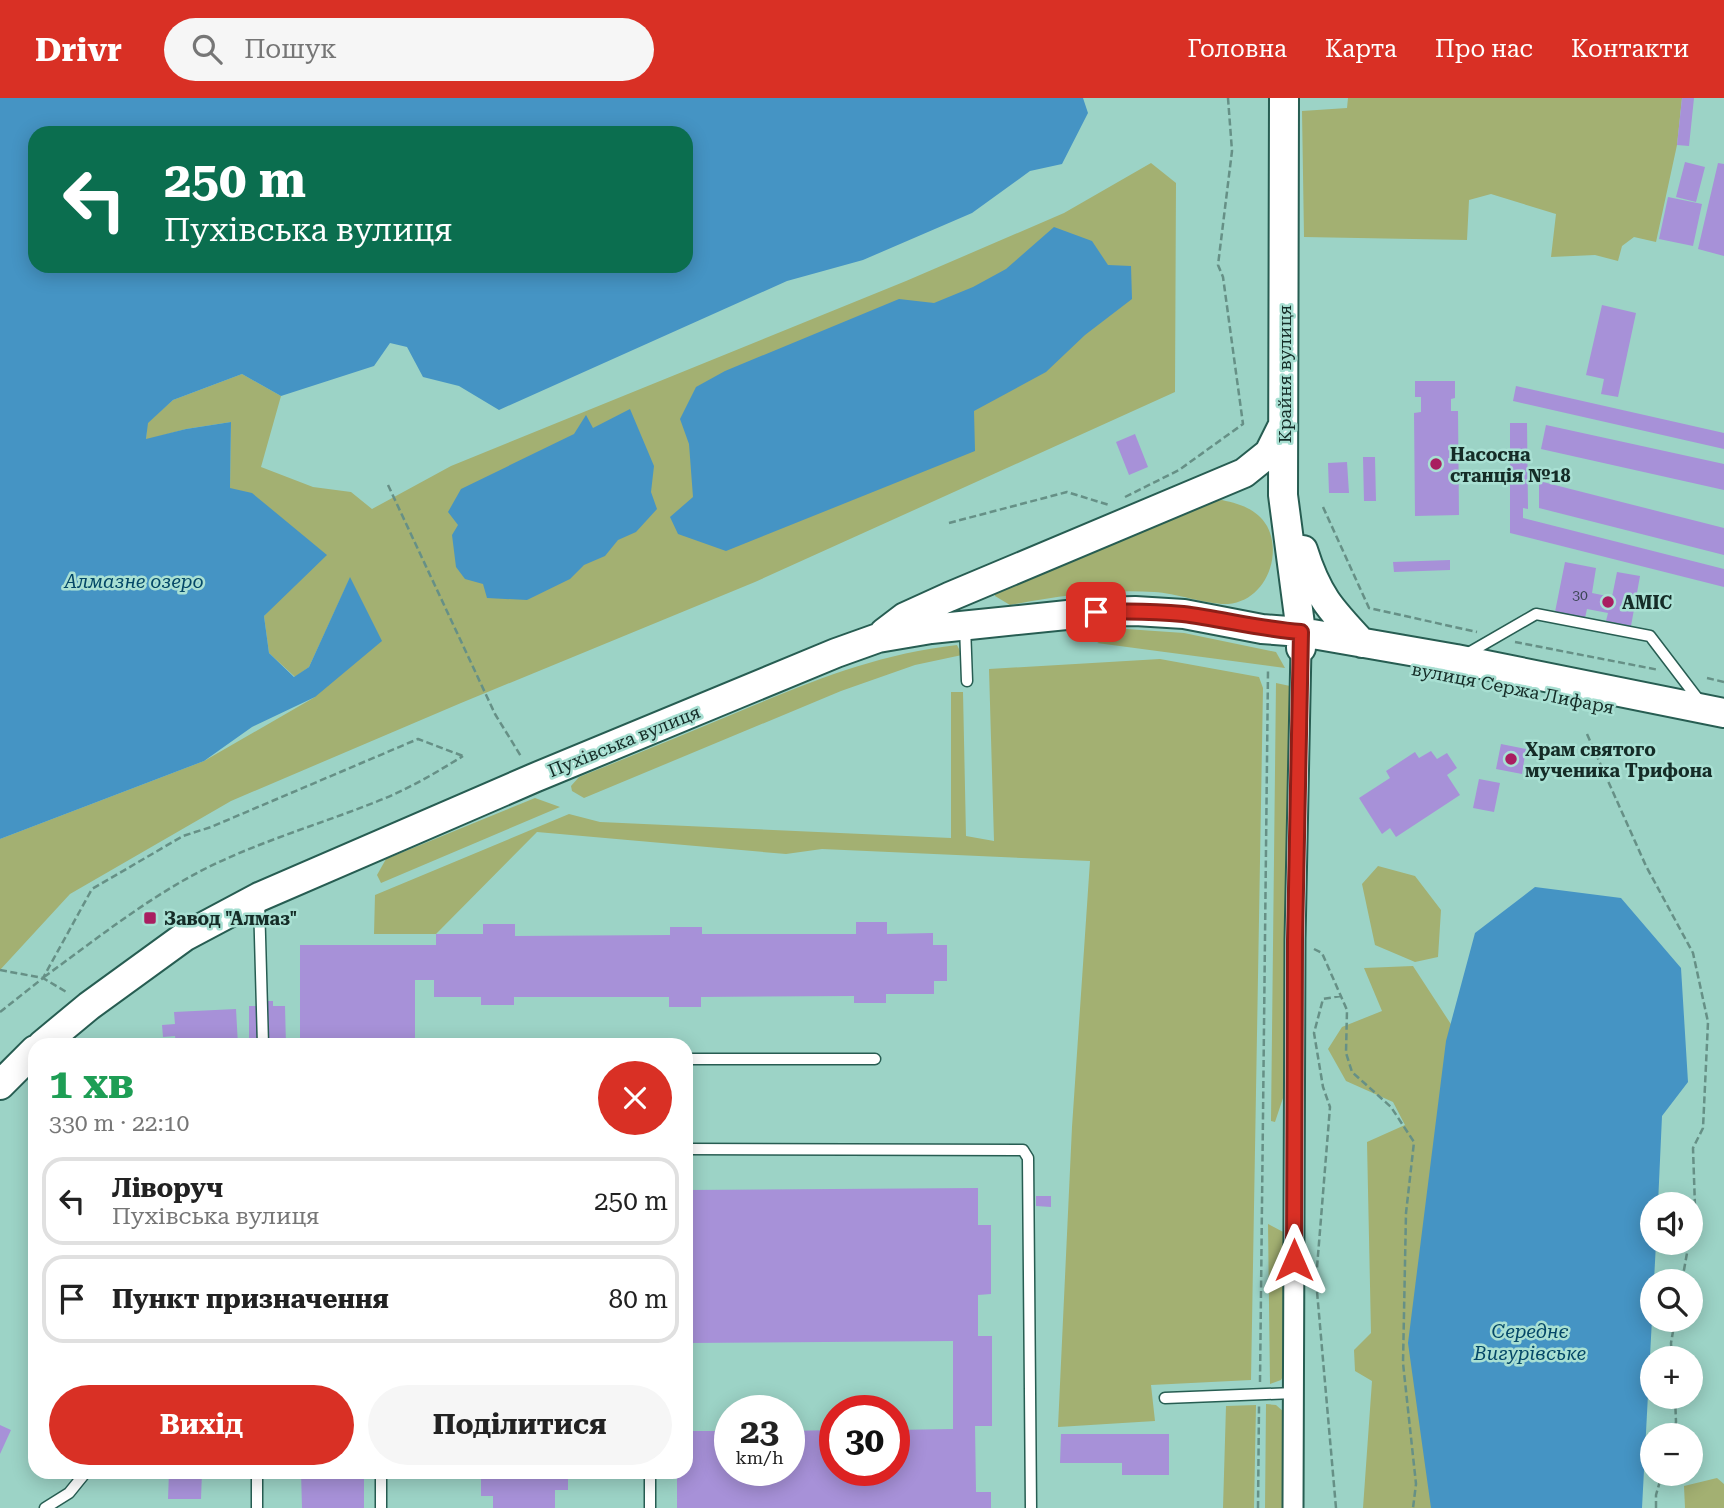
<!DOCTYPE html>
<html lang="uk">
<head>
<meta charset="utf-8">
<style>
	:root { --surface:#fff; --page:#f6f6f6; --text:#222; --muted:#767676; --line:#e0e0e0; --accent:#d93025 }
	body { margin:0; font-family:"Roboto Serif",serif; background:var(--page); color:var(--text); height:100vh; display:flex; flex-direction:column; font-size:26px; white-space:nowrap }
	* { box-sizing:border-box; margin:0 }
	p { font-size:23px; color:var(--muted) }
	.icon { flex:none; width:38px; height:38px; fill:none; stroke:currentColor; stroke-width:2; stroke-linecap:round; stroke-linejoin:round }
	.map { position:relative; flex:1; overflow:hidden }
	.sheet { position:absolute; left:28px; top:940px; width:665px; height:441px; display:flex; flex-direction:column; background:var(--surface); border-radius:21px; box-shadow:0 4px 18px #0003 }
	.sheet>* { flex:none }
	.top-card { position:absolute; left:28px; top:28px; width:665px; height:147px; border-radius:21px; box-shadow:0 4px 18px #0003; background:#0b6e4f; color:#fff; overflow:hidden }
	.fabs { position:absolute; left:1640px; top:1094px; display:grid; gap:14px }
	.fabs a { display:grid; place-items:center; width:63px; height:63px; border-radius:50%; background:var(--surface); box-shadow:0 4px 18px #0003; font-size:35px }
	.speed { position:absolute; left:714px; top:1297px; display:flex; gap:14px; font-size:35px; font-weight:700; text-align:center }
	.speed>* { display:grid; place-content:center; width:91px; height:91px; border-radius:50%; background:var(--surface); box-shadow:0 4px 18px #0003; line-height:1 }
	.speed small { font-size:18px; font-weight:400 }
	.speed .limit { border:10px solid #d22; background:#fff; color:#111 }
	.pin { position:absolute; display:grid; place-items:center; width:60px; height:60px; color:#fff; margin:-30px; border-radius:14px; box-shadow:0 4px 10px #0006 }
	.me { position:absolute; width:77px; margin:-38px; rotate:0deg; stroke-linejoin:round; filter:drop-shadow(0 0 5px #0008) }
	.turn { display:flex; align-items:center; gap:24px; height:147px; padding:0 21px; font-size:32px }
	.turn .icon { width:91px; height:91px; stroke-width:2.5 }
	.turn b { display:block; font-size:49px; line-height:60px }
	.round { display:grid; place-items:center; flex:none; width:74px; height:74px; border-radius:37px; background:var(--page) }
	.summary { display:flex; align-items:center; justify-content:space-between; height:119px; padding:0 21px }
	h1 { font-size:42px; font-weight:700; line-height:52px; color:#1e9e55 }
	.action { display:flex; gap:14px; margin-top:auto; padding:14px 21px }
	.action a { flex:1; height:80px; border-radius:42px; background:var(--accent); color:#fff; font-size:28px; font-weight:700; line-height:80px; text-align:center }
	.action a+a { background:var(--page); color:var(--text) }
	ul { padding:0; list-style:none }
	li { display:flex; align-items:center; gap:21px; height:88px; margin:0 14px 10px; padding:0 7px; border:4px solid var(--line); border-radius:21px }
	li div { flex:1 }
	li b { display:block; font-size:26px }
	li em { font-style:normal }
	header { display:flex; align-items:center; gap:42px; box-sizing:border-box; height:98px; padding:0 35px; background:var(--accent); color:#fff }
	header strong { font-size:33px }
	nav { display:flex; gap:38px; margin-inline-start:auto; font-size:24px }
	.search { width:490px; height:63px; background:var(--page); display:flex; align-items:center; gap:18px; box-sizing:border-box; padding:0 24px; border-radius:38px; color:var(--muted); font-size:26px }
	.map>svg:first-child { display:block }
</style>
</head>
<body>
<header>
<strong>Drivr</strong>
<div class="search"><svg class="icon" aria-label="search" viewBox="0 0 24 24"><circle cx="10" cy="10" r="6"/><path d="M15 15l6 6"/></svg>Пошук</div>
<nav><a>Головна</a><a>Карта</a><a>Про нас</a><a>Контакти</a></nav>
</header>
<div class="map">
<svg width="1724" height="1410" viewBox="0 0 1724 1410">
	<rect width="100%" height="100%" fill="#9cd3c6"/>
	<path fill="#a3b072" d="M1348,0H1682L1677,47L1656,144L1634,139L1622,148L1618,163L1595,157L1551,159L1556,116L1491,96L1469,102L1467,142L1304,139L1302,13L1347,10Z
		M1151,65L1176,85L1175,294L755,484L461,605L231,703L70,796L0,872V741L204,663L315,599L350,480L309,569L295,579L269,555L264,518L277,504L230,390L231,324L186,331L146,342L147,325L173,302L242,276L281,298L261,369L313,389L351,394L372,411L451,368L906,183L1064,115Z
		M1222,402C1240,406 1257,411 1267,428C1283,458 1265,503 1228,506C1208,507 1176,495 1154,494C1105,491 1058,498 1010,507L995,498V492L1205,405Z
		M1126,531L1184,535L1276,554L1285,570L1097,545Z
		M957,547L962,557L915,567L841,593L584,700L572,693L571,688L579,679C632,658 685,636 738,614C812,583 877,556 957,547Z
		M1160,561L1259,579L1263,590L1251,1282L1151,1287L1155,1323L1058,1329L1072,1029L1090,763L822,751L786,756L537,734L436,836H374L375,797L569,716L600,724L951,740V594H963L966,738L994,743L989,571Z
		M1276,585L1290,588L1287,988L1275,1024L1271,1023Z
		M535,700L560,709L381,785L377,777L386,761Z
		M1378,768L1415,778L1441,812L1438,859L1415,864L1375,847L1362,786Z
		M1413,868L1458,937L1446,1410H1363L1372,1283L1355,1273L1354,1252L1371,1235L1367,1044L1405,1027L1393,1004L1346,983L1328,951L1342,929L1382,913L1364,870Z
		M1268,1126L1287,1136L1288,1269L1281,1282L1270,1286Z
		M1266,1306L1276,1307L1285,1315L1288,1410H1265Z
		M1256,1307L1254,1410H1223L1226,1308Z
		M1717,1380L1724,1386V1410H1685L1684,1388Z"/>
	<path fill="#4594c4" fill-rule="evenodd" d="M0,0H1083L1088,15L1062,66L1030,73L972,115L863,162L787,183L499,312L459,288L423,279L407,249L390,245L374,268L281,298L242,276L173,302L148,325L146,341L186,331L231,324L230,390L252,395L327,457L264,518L269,555L294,579L309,569L350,479L382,543L315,599L252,629L204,663L0,741ZM35,35H686V168H35Z
		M1054,129L1092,143L1108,167L1131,168L1132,201L1085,237L1046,274L974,313L975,353L726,453L678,436L670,419L693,399L689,346L680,321L696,289L725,273L899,201L934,205L973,189L1006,171Z
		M630,311L654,368L651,394L657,411L636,434L618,442L605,458L584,467L570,481L527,502L487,500L483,486L465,481L456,469L452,437L458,427L448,414L461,391L574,336L586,317L593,330Z
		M1535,789L1621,800L1681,870L1688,984L1662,1018L1658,1106H1652V1144L1656,1145L1642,1410H1431L1408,1245L1446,943L1475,835Z"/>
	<path fill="#a791d8" d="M1682,0H1694L1689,48L1677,47Z
		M1685,64L1705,69L1696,104L1676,99Z
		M1718,65L1724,66V158L1698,151Z
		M1668,99L1702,106L1693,148L1659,141Z
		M1602,207L1636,215L1618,299L1601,296L1604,281L1586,277Z
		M1415,283H1455V300L1451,301V313H1458L1459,417L1415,418L1414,315L1421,314V299H1415Z
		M1516,288L1724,335V351L1513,303Z
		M1510,325H1527L1528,411L1523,410V420L1724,471V489L1510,435Z
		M1546,327L1724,366V392L1541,351Z
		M1135,336L1148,369L1129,377L1116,344Z
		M1363,359H1375L1376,403H1364Z
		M1347,364L1349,395H1329L1328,365Z
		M1539,383L1724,430V457L1539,410Z
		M1450,462V472L1394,474L1393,464Z
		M1565,464L1596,470L1592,495L1612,499L1617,474L1640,478L1631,528L1606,523L1608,515L1587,511L1585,520L1555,514Z
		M1501,646L1526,651L1522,676L1496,671Z
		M1431,653L1437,661L1447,655L1457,670L1447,677L1460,697L1396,739L1390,730L1382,736L1359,700L1390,680L1386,673L1415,654L1419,660Z
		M1479,681L1500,685L1494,714L1473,710Z
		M856,824H887V836L933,835V847H947V883H934V896H886V905H854V898L701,899V909H669V899H514V907H481V899H434V882H415V947H300V847H436V836H483V826H515V838L670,837V829H702V836H856Z
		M261,903H273V908H285L286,947H249V908H261Z
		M236,911L238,947H176L175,938L163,939L162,927L175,926L174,914Z
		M978,1090V1127H991V1196L978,1197V1238H992V1328H975L976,1394H991V1410H677V1374H686V1333H730V1372H789V1333L835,1332V1372H894V1332L953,1331V1243L686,1245V1092Z
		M1036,1098H1051V1109L1036,1108Z
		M0,1327L11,1332L0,1356Z
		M1061,1336H1169V1377H1122V1365H1060Z
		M169,1374H202L201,1401H168Z
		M301,1374H364V1410H302Z
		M481,1374H568V1392H555V1410H493V1398H481Z"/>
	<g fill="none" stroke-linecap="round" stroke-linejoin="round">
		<g stroke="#275d52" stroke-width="13">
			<path id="lane" d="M965,528L967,583
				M1465,557L1536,516L1650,538L1701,605
				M259,803L263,947
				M686,961H875
				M686,1051L1023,1052L1028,1060L1031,1410
				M1165,1300L1294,1295
				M257,1374V1410
				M381,1374V1410
				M45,1410L69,1395L86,1374
				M650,1410V1374"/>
		</g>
		<g stroke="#275d52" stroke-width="23">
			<path id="street" d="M1293,1410L1295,842L1301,550"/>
		</g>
		<g stroke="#275d52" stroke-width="32">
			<path id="secondary" d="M1284,0L1283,397L1301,534V550
				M1303,452C1317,497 1330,511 1362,545
				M884,535L905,519L949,499L1244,375L1269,355L1282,329
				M42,947L89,908L184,839L259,799L534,680L836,555L878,540L931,531L1096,514L1135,513L1184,516L1262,531L1301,534L1456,561L1724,615
				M0,987L35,952"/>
		</g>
		<path stroke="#669086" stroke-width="2.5" stroke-dasharray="7 3.5" stroke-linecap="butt" d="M388,387L495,616L522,660
			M1125,399L1179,372L1243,326L1223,179L1218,167L1232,53L1228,0
			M1323,409L1369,510L1477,534
			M949,425L1067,394L1109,407
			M1515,544L1659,572
			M1707,580L1724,584
			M1587,636L1646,768L1693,855L1708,924L1703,1030L1693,1050L1695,1109L1690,1135
			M1314,851L1322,855L1347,912L1346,955L1352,974L1391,1009L1414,1044L1406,1115L1403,1265L1416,1386L1413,1410
			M0,872L43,880L68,895
			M44,879C102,837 161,789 228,760C275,739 325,724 373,705C405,693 434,676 463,658
			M0,914L43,880L92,791L183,738L211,729L418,641L463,658
			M1682,1183L1689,1144
			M1672,1260L1671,1245L1675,1222
			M1260,1284L1268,573
			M1673,1337L1676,1324L1675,1298
			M1258,1410L1259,1308
			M1336,1410L1316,1182L1330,1009L1323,989L1314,935L1323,901L1341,898
			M1656,1410V1397L1662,1376"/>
		<use href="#lane" stroke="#fff" stroke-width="10"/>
		<use href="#street" stroke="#fff" stroke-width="19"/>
		<use href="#secondary" stroke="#fff" stroke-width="28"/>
	</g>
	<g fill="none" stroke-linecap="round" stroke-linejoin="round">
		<g stroke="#8d1f18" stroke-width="18">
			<path id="route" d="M1096,514C1125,513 1154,513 1183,516C1222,521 1261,531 1301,534L1295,842L1294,1162"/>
		</g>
		<use href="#route" stroke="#d93025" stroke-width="12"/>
	</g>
	<g fill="#a91e60" stroke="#a9e0d3" stroke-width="2.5">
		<circle cx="1436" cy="366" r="7"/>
		<circle cx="1608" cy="504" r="7"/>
		<circle cx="1511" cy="661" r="7"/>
		<rect x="143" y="813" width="14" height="14" rx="3.5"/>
	</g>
	<g text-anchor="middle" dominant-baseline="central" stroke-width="5" stroke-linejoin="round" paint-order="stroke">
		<g font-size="14" fill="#3a4553">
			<text x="1580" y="497">30</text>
		</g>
		<g font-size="18" fill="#152c27" stroke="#a9e0d3">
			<text transform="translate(1284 276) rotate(-90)">Крайня вулиця</text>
			<text transform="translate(1513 590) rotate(11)">вулиця Сержа Лифаря</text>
			<text transform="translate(624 643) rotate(-22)">Пухівська вулиця</text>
		</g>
		<g font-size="18" font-weight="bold" fill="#152c27" stroke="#a9e0d3" text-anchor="start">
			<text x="1450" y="356">Насосна<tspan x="1450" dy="21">станція №18</tspan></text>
			<text x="1622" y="504">AMIC</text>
			<text x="1525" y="651">Храм святого<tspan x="1525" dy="21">мученика Трифона</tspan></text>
			<text x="164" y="820">Завод "Алмаз"</text>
		</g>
		<g font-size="19" font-style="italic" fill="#044767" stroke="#a9e0d3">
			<text x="134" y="483">Алмазне озеро</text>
			<text x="1530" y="1233">Середнє<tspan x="1530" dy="22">Вигурівське</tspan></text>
		</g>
	</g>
</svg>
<div class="fabs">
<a><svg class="icon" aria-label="sound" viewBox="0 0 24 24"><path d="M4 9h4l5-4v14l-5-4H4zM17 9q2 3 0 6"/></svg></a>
<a><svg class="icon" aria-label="search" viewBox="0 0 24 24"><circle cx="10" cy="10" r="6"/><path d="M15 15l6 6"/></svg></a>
<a>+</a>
<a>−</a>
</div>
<div class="speed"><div>23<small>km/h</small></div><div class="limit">30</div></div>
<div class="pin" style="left:1096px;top:514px;background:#d93025"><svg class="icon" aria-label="arrive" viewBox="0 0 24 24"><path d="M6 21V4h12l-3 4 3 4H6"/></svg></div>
<svg class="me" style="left:1294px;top:1162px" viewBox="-20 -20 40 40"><path d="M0-17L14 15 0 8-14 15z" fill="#d93025" stroke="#fff" stroke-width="4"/></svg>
<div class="top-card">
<div class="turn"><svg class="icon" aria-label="left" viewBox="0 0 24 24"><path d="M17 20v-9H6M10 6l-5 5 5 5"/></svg><div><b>250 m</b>Пухівська вулиця</div></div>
</div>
<section class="sheet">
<div class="summary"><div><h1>1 хв</h1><p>330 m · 22:10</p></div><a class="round" style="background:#d93025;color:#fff"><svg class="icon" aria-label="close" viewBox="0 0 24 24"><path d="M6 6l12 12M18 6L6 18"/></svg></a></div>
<ul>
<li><svg class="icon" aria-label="left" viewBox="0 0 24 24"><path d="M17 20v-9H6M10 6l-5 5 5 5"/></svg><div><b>Ліворуч</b><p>Пухівська вулиця</p></div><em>250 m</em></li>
<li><svg class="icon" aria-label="arrive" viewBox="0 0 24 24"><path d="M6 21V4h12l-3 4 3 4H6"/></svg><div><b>Пункт призначення</b></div><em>80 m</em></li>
</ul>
<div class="action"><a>Вихід</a><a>Поділитися</a></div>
</section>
</div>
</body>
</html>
